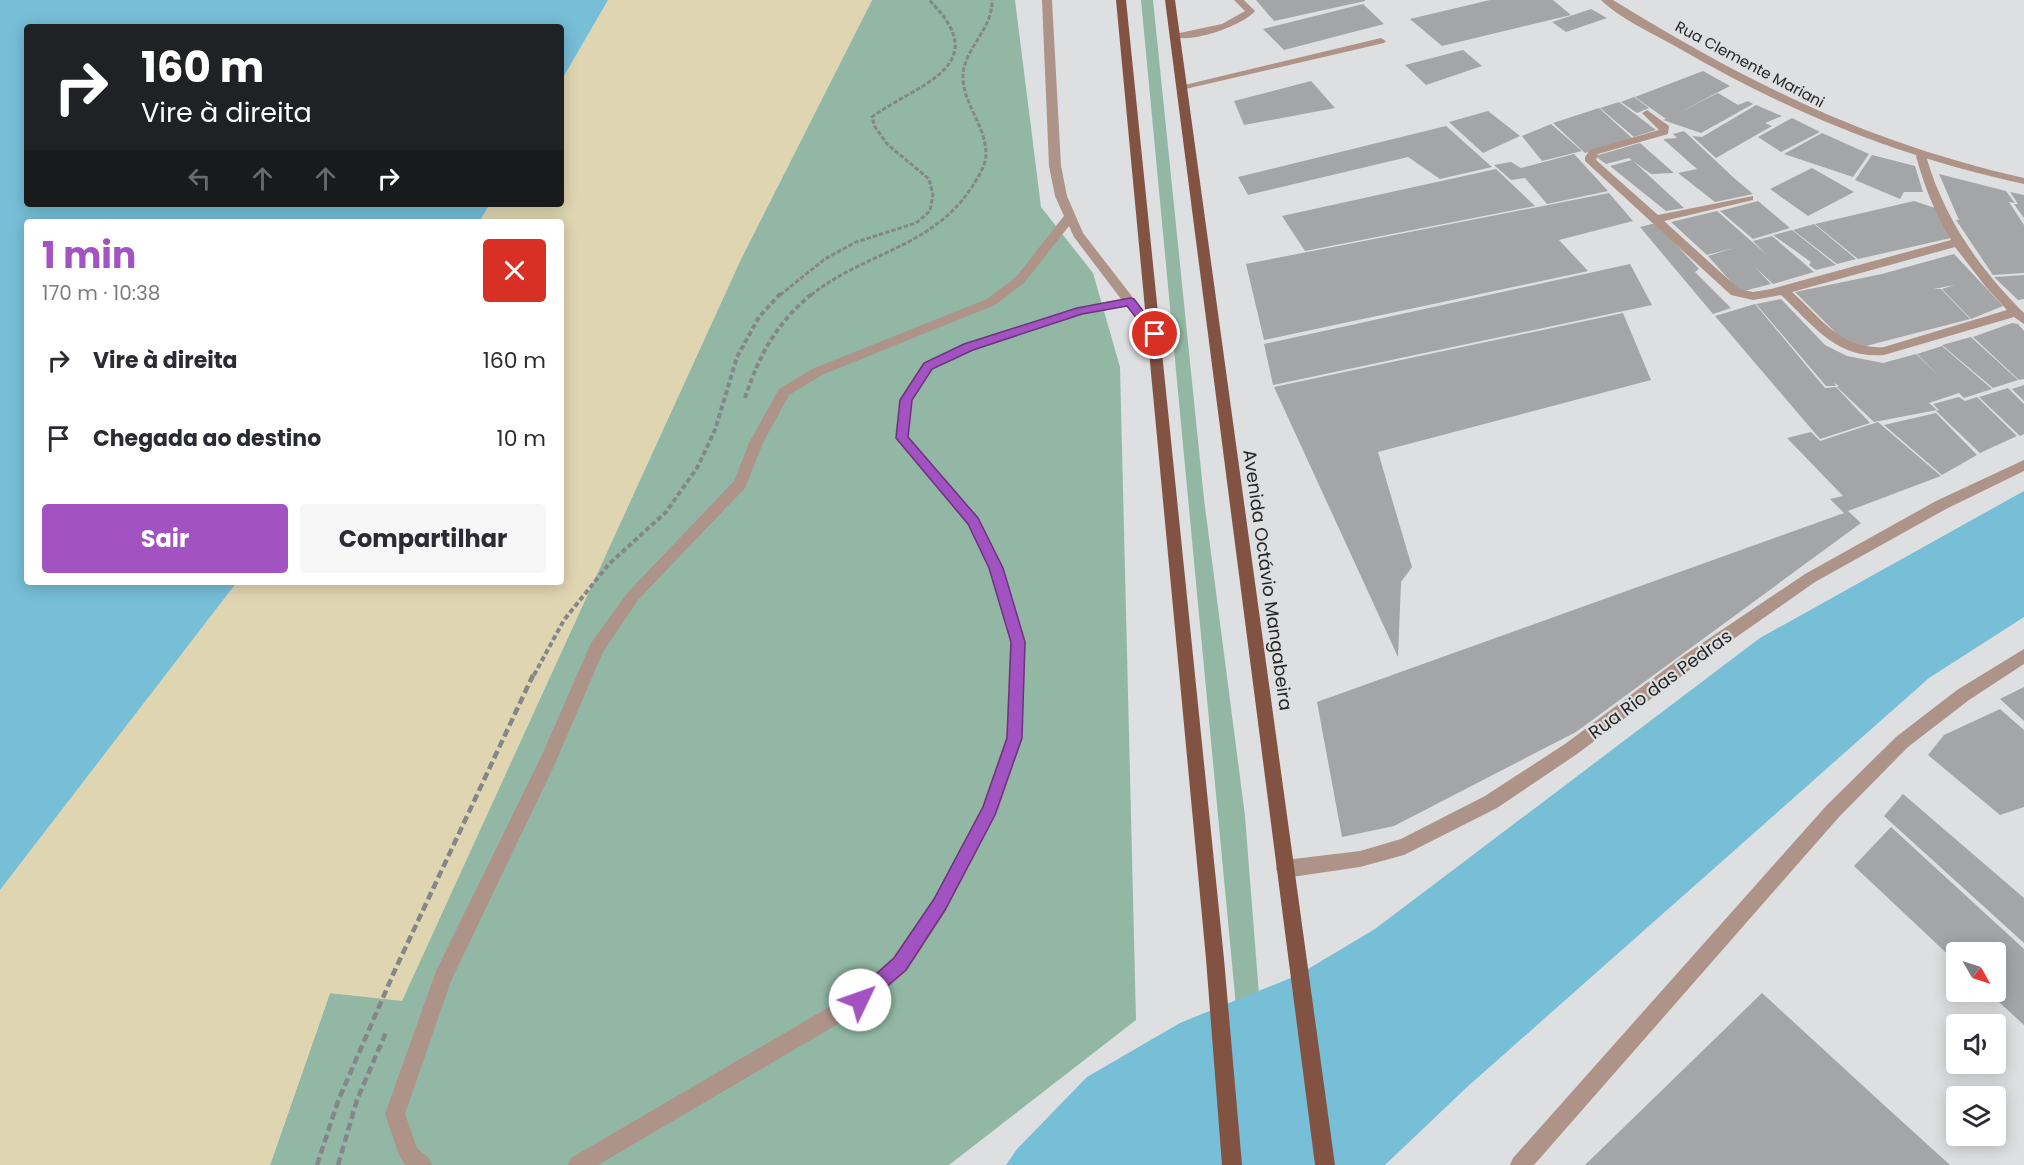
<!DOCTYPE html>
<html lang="pt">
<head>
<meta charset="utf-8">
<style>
	:root { --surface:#fff; --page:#f7f7f7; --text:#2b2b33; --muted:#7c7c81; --accent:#a352c2 }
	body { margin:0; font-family:Poppins,sans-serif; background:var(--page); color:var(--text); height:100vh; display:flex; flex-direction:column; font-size:22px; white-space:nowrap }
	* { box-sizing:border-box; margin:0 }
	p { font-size:20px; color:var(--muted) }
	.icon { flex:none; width:33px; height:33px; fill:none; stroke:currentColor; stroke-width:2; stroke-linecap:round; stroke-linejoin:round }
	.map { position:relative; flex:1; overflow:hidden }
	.side { position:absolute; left:24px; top:219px; width:540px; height:366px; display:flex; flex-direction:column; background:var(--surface); border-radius:6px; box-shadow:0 3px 15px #0003 }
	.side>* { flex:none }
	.guide { position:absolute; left:24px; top:24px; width:540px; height:183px; border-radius:6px; box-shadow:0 3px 15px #0003; background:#202124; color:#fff; overflow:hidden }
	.needle { width:39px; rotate:129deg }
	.buttons { position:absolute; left:1946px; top:942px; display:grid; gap:12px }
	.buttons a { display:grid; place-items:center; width:60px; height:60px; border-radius:6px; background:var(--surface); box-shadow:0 3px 15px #0003; font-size:30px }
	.pin { position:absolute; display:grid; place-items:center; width:51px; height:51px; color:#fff; margin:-26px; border:3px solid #fff; border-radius:50%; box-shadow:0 2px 6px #0007 }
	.me { position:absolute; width:66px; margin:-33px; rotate:48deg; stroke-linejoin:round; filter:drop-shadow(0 0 4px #0008) }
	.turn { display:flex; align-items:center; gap:21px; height:126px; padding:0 18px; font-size:27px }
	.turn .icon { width:78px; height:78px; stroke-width:2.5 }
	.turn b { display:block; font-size:42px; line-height:51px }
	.lanes { display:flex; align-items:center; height:57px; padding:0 18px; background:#0003; justify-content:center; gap:30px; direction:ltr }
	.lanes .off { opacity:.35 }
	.round { display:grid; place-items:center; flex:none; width:63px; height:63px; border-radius:6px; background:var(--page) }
	.summary { display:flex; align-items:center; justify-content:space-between; height:102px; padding:0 18px }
	h1 { font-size:36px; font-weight:700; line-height:45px; color:var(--accent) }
	.action { display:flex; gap:12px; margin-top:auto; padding:12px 18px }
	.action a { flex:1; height:69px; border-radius:6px; background:var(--accent); color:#fff; font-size:24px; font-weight:700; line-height:69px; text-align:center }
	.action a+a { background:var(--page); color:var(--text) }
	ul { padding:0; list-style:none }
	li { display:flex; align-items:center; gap:18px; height:78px; padding:0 18px }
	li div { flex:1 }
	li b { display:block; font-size:22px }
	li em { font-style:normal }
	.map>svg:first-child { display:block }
</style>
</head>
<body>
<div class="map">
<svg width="2024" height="1165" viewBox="0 0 2024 1165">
	<rect width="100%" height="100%" fill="#dedfe1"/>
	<path fill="#92b8a5" d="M872,0H1015L1041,207L1093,273L1120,367L1136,1020L949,1165H270L330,993L402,1000L741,259Z
		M1141,0H1153L1204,499L1245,816L1260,1008L1251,1165Z"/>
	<path fill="#dfd5b1" d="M608,0H872L741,259L402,1001L330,993L270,1165H0V890L237,582H561V222H479L490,204H561V81Z"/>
	<path fill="#77bed7" d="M0,0H608L561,81V27H27V204H490L479,222H27V582H237L0,890Z
		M2024,491V617L1929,678L1466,1088L1385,1165H1006L1017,1149L1087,1077L1180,1023L1298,975L1375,929L1760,638Z"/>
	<path fill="#a4a5a7" d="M1256,0H1365V1L1274,21Z
		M1490,0H1553L1571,15L1442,46L1410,19Z
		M1363,4L1384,24L1284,50L1263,29Z
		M1591,9L1607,18L1566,32L1552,22Z
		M1463,50L1482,66L1426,85L1405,65Z
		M1703,71L1730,86L1674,115L1718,93L1738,105L1748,101L1753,104L1701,133L1663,120L1666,119L1635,97Z
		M1311,81L1335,108L1244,125L1234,101Z
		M1634,97L1649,108L1637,113L1621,102Z
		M1619,102L1656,130L1634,137L1600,108Z
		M1756,105L1782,116L1765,123L1772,126L1716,158L1692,136L1702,137Z
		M1599,108L1632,138L1585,153L1553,123Z
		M1488,111L1520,136L1483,153L1449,122Z
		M1792,118L1820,132L1781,152L1758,137Z
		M1551,124L1582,151L1542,161L1522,136Z
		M1446,126L1492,167L1440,179L1408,157L1248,195L1238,177Z
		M1684,131L1734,178L1753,194L1715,202L1678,173L1697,169L1663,139L1677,138L1673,134Z
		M1822,133L1869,154L1853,177L1784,154Z
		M1640,143L1674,173L1651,174L1629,158L1606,164L1595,156Z
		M1574,154L1608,191L1547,204L1525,178L1511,180L1494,165L1511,162L1521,168Z
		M1872,155L1915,166L1923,192H1904L1900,199L1855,180Z
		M1632,160L1684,208L1666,211L1610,166Z
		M1812,168L1854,192L1808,216L1770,189Z
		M1496,169L1535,206L1305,251L1282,216Z
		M1939,174L2006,191L2015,203L2009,202L2024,225V273L1993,275L1956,220H1959Z
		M2010,192L2024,195V218L2014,204H2018Z
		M1609,193L1633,221L1559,240L1588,271L1264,340L1246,264Z
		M1758,201L1790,228L1753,239L1720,211Z
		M1914,201L1935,208L1951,238L1858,259L1815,224Z
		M1717,211L1767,255L1753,241L1772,236L1814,272L1773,284L1754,266L1771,284L1740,292L1708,256L1734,248L1707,255L1671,222Z
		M1656,223L1699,269L1695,272L1731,308L1713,314L1640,227Z
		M1814,224L1856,259L1837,264L1793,230Z
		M1792,230L1836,265L1816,270L1809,265L1811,262L1773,235Z
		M1954,254L2003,306L1971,319L1942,289L1954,285L1934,289H1941L1970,319L1862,347L1847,344L1795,292L1882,274Z
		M1630,264L1652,305L1273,385L1264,344Z
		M2024,275V299L2018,300L1994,277Z
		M1781,299L1825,345L1847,356L1883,363L1916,354L1939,376L1917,354L1942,346L1992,389L1964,398L1959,393L1929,403L1937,410L1874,422L1837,387L1839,386L1834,383L1836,386H1826L1756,304Z
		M1755,304L1825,388L1836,387L1870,423L1820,439L1715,316Z
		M1623,313L1651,380L1378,452L1412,567L1401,582L1398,657L1274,387Z
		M2012,323L2018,324L2024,331V379L2019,380L1973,337Z
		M1971,337L2018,380L1993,388L1942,345Z
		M2024,385V401L2012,389Z
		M2008,388L2024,404V434L2020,436L1979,397Z
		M1959,397L1965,401L1977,397L2017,436L1980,453L1936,411L1939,410L1933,404Z
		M1936,413L1977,455L1942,475L1884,425Z
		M1878,422L1941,476L1848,511L1861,523L1576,732L1394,826L1342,837L1317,702L1844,513L1830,499L1843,496L1787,438L1811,432L1820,441Z
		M2024,687V721L2000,699Z
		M2000,709L2024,730V807L2000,815L1928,755L1944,735Z
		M1903,794L2024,898V943L1884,816Z
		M1891,827L2024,949V1025L1988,992H1995V952H1956V962L1854,866Z
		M1762,993L1885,1106L1950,1165H1585Z"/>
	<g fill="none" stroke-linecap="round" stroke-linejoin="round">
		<path stroke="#858687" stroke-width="3" stroke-dasharray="4.5 2" stroke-linecap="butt" d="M780,295L825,259L856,242L916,223L930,211L933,195L929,179L887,144L875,127L872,117C916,84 997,67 929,0
			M811,295C865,252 932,248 972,187C978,177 986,166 986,154C986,127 965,106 963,80C961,50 993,31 992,0"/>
		<path stroke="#858687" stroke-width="4" stroke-dasharray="5 3" stroke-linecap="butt" d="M745,398C759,355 777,322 813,293
			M534,675L564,620L609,564L666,512L697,468L715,430L737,357L759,317L781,293"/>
		<path stroke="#858687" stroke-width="4.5" stroke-dasharray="8 4" stroke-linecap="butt" d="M317,1165L338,1101L395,970L534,673
			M338,1165L357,1100L387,1030"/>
		<path fill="#ae9389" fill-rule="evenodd" d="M1042,0H1052L1061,166L1067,196L1083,233L1161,334L1155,338L1151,337L1127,306L1082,315L1010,337L974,350L933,369L913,400L909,437L978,517L1003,568L1026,642L1022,738L999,809L946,911L907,971L867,1007L598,1165H568L571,1158L853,993L893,957L934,899L982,806L1006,738L1010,642L989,568L968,525L895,438L899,400L923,363L964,344L1002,331L1081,307L1121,299L1074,237L1069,226L1024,283L995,305L822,375L789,395L763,443L745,488L638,600L603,652L554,766L451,981L405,1114L417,1148L429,1158L432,1165H405L399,1155L385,1114L436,971L541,757L591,643L628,592L734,481L749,443L779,389L812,369L987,299L1016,277L1064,216L1055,196L1049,166Z
			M1234,0H1244L1255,11C1243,26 1186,46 1170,35L1222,24L1245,11Z
			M1381,38L1386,41L1384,43L1181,90L1176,87Z"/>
		<path fill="#ae9389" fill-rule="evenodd" d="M1647,110L1669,126L1668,134L1598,154L1596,160L1658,215L1753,196V200L1664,221L1739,289L1753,292L1771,289L1951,240C1935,213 1924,186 1916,156L1921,153L1926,156C1944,218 1978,267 2024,313V324L2014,317L1884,355C1836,359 1813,325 1781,295L1753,300L1731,295L1585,161V157L1590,150L1659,130L1642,113ZM1955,247L1986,287L2007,310L1884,347C1841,350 1821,318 1792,292Z
			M2024,460V471L1946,509L1815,582L1695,666L1577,754L1497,808L1404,855L1360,867L1285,878L1279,875L1276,869L1279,863L1285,860L1360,851L1401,839L1485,796L1565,744L1683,656L1805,574L1936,501Z
			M2024,649V664L1969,700L1908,747L1839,817L1534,1165H1510L1513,1158L1827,805L1896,737L1957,690Z"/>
		<path fill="#ae9389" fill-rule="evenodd" d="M1601,0H1613C1748,83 1868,143 2024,178V184C1896,156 1788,112 1675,46C1652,33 1619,18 1601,0Z"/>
		<path fill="#825343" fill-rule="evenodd" d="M1116,0H1126L1224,959L1242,1165H1222L1206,959Z
			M1165,0H1175L1335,1165H1315Z"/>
	</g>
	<path fill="#a352c2" stroke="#6a357e" stroke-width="1.5" d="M1130,298L1134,299L1159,332V337H1151L1127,306L1082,314L973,350L932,369L912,400L908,437L978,518L1003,568L1025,642L1022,738L995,815L945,910L906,970L860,1009L854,1006L851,1000L854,994L894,958L934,899L983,807L1007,738L1011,642L989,568L968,524L896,438L900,400L924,363L964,344L1077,308Z"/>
	<g text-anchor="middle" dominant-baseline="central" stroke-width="4.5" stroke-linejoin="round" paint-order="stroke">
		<g font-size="15" fill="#262627" stroke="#dedfe1">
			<text transform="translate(1750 64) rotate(28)">Rua Clemente Mariani</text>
		</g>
		<g font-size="18" fill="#262627" stroke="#dedfe1">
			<text transform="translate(1268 580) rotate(82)">Avenida Octávio Mangabeira</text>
			<text transform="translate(1660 684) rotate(-36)">Rua Rio das Pedras</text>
		</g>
	</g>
</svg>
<div class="buttons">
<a><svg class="needle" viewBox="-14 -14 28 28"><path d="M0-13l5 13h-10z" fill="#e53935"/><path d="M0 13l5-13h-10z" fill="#7c7c81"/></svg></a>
<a><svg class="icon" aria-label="sound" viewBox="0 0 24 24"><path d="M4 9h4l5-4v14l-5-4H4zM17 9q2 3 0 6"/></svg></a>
<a><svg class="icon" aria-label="layers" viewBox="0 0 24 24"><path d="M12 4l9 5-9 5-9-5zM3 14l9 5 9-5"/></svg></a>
</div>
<div class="pin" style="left:1155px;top:334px;background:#d93025"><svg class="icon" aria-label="arrive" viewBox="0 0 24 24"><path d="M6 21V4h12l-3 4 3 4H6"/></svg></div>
<svg class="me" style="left:860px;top:1000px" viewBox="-20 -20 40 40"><circle r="19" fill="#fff"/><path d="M0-13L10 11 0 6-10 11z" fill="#a352c2"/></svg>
<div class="guide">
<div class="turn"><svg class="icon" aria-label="right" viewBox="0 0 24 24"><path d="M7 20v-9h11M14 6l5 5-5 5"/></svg><div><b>160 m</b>Vire à direita</div></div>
<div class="lanes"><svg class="icon off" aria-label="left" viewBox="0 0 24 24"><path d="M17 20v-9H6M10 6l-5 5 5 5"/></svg><svg class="icon off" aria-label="ahead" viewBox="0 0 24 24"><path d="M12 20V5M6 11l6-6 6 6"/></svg><svg class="icon off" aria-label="ahead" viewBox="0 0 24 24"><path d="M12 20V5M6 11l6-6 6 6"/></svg><svg class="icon" aria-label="right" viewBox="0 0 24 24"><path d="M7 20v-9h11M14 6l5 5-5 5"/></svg></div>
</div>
<section class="side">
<div class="summary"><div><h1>1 min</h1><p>170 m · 10:38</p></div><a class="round" style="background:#d93025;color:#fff"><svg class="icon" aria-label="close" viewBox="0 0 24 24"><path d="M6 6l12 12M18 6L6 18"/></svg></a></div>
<ul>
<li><svg class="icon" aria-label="right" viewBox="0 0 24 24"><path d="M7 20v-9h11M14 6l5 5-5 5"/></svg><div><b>Vire à direita</b></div><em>160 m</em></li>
<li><svg class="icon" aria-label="arrive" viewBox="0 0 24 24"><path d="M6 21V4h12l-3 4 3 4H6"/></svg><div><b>Chegada ao destino</b></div><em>10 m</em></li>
</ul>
<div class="action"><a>Sair</a><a>Compartilhar</a></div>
</section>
</div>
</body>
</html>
